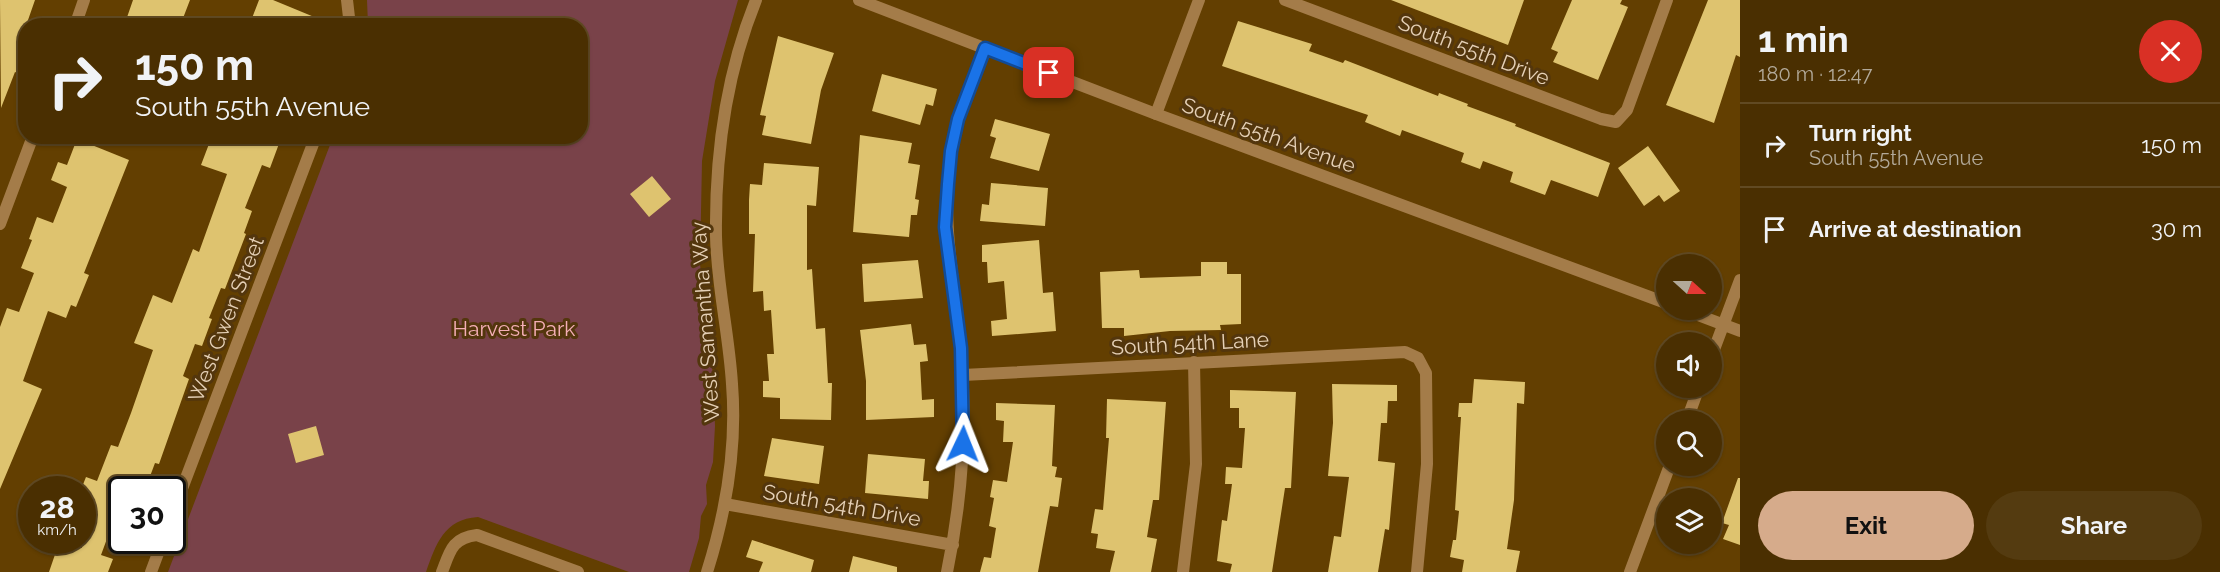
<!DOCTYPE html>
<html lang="en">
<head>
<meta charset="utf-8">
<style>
	:root { --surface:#4a2f01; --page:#543b10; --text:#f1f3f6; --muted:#b2a999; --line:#614a23; --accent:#d6ab8b }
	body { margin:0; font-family:Raleway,sans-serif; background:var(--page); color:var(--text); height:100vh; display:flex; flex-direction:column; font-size:22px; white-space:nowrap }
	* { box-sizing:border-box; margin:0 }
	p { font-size:20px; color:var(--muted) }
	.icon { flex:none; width:33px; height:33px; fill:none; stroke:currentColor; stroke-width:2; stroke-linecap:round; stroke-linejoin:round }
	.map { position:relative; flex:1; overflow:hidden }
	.drawer { display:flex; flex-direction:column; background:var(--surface); width:480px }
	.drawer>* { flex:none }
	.guide { position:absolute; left:18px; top:18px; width:570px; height:126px; border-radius:24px; box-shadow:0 2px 4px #0004,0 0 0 2px var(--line); background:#4a2f01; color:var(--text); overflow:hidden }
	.needle { width:39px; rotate:111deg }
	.buttons { position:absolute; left:1656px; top:254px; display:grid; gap:12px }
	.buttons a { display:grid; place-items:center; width:66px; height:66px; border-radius:50%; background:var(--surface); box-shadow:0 2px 4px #0004,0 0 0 2px var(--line); font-size:30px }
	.speed { position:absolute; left:18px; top:476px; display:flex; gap:12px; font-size:30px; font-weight:700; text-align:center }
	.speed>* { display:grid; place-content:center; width:78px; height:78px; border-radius:50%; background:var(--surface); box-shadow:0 2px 4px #0004,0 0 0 2px var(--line); line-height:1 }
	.speed small { font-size:15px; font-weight:400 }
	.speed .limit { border:3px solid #111; border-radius:9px; background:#fff; color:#111 }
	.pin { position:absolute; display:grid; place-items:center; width:51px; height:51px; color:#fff; margin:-26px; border-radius:12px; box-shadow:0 3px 9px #0006 }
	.me { position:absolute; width:66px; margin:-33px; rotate:2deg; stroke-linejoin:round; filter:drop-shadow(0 0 4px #0008) }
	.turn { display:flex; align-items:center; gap:21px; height:126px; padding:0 18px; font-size:27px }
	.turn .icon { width:78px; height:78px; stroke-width:2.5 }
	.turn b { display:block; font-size:42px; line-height:51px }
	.round { display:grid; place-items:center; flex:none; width:63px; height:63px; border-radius:32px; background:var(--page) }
	.headline { display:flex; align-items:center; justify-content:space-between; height:102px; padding:0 18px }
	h1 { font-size:36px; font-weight:700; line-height:45px }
	.button { display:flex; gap:12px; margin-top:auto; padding:12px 18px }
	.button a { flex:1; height:69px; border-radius:36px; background:var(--accent); color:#111; font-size:24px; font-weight:700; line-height:69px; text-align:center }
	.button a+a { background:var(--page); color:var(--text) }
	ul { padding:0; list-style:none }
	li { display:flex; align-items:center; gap:18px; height:84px; padding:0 18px; border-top:2px solid var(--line) }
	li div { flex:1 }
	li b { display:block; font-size:22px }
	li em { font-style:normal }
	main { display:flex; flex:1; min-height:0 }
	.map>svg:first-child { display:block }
</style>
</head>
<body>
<main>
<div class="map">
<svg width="1740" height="572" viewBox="0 0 1740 572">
	<rect width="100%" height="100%" fill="#633f01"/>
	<path fill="#794249" d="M367,0H738L715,81L702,161L700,264L713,375L715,426L713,462L706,485L707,504L701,516L699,538L689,572H629L478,517C444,519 436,544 426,572H168L333,137L580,136V26L368,25Z"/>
	<path fill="#dec36f" d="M0,0H35L20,43L26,45V67L22,75L15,72L1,108Z
		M133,0H190L180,26H124Z
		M259,0H273L336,26H249Z
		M1391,0H1524L1508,45Z
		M1572,0H1622L1620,4L1628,7L1598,80L1553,62L1558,52L1551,49Z
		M1708,0H1740V57L1736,55L1714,123L1666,105Z
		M1238,21L1312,44L1309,51L1343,63L1345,60L1438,96L1439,93L1468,104L1467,106L1516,124L1515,126L1610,163L1598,197L1551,180L1545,195L1510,182L1513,172L1483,161L1480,169L1461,162L1464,153L1402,130L1400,136L1365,122L1368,115L1222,66Z
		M778,36L834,53L821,90L811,144L762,135L766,116L760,115Z
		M882,74L937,89L933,106L926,104L920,125L872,111Z
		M995,119L1050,134L1039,171L990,158L996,138L990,136Z
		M860,135L912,143L908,163L920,165L915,199L919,200L917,215H911L909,237L853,232Z
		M212,136H268L280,141L270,168L262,165L245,208L252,211L244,233L246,234L225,289L221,288L209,318L212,319L202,346L195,344L183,376L189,379L159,464L155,463L146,487L122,477V511L118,509L101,555L113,559L108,572H49L60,540L82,548V487L86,477L97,481L111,445L118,447L131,413L153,350L134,343L153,295L172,303L193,249L199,252L227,174L201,165Z
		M77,139L129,160L84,273L89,275L76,307L71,305L66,318L48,311L23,381L42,389L0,489V327L7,308L19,312L34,273L21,268L32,240L29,239L37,217L53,223L67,187L51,180L58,162L67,165Z
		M1648,146L1680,191L1664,202L1659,195L1644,206L1618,168Z
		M764,163L819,167L816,206L807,205V270L812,269L816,329L825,328L828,383H832L831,420L780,419V398L763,397V381H769L767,354H774L771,310L764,311L763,291L753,292L755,234H749V200L750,184L762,185Z
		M652,176L671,199L649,217L630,194Z
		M991,183L1048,188L1045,226L980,221L982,204L989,205Z
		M1039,240L1043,293L1053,292L1056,331L992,336L991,321L1007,319L1004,281L988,283L987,262H982V245Z
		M918,260L923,298L864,302L862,264Z
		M1201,262H1227V274H1241V324L1220,325L1221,330L1170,331L1124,336V328H1102L1100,272L1139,270L1140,278L1201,276Z
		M911,324L914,345L926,344L928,361L920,362L922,400L934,399V417L866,420V381L860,330Z
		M1474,379L1525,382L1524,404L1517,403L1514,500L1507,549L1520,551L1516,572H1462L1464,560L1450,557L1453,540H1456L1459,511L1455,510L1461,417H1458L1459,403H1472Z
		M1332,384L1397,385V401H1388L1387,423H1381L1378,461L1395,463L1389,530L1385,529L1378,572H1328L1334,536L1341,537L1349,477L1328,476L1333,423Z
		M1230,390L1296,392L1291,488H1285L1272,572H1230L1232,564L1217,561L1222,520L1227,521L1232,484H1225L1226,467L1242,468L1245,428H1239V408H1230Z
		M1107,399L1166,402L1159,500H1153L1147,537L1157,539L1151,572H1110L1115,551L1096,548L1098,534L1091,533L1095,509L1103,510L1109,438H1106Z
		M996,403L1055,405L1052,466L1057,467L1055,477L1062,478L1058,507L1050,506L1038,572H980L984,557L991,558L996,528L989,526L994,498L990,497L993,480L1007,482L1013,442H1003L1004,421L996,420Z
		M316,426L324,455L296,463L288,434Z
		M772,438L824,446L819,484L764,476Z
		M868,454L925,459L923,481H929L928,499L865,493Z
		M1738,478H1740V545L1723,539L1729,525L1722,523Z
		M752,540L814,560L811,572H759L763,562L746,557Z
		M853,556L897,567V572H849Z"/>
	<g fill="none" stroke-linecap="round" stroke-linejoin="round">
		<path stroke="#a47c49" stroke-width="12" d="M347,0L350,26
			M1285,0L1601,119L1616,122L1627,110L1667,0
			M75,26L84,0
			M1156,114L1199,0
			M0,224L33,136
			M963,375L1405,352L1418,358L1426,373L1427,464L1417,572
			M725,504L953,545
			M172,515L316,136
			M151,572L163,540
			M442,572C450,551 452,538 477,535L578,572
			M707,572C726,512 737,447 732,384C729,334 717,286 716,236C715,157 726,74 756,0
			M947,572C962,500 967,424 961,351C955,281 940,223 951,152C956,116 971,82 985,49
			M1183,572L1196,464L1194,362"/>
		<path stroke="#a47c49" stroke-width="12" d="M859,0L1156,114L1666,303
			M1682,309L1740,331
			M1712,355L1740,280
			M1687,420L1699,387
			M1630,572L1670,465"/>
	</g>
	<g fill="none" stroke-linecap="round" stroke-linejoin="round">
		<g stroke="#114b97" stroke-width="15">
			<path id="route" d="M963,444L961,348L945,227L948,184L951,151L958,119L985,48L1049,73"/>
		</g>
		<use href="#route" stroke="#1a73e8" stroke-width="10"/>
	</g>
	<g text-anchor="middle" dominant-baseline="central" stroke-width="6" stroke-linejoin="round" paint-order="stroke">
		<g font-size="21" fill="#e5d0b6" stroke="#53360d">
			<text transform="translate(1474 50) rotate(21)">South 55th Drive</text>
			<text transform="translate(1269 135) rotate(20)">South 55th Avenue</text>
			<text transform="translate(226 319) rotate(-69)">West Gwen Street</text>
			<text transform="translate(705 322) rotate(-94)">West Samantha Way</text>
			<text transform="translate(1190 343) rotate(-3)">South 54th Lane</text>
			<text transform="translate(842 505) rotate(10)">South 54th Drive</text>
		</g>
		<g font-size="21" fill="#f4aeb6" stroke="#53360d">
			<text x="514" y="328">Harvest Park</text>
		</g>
	</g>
</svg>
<div class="buttons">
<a><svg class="needle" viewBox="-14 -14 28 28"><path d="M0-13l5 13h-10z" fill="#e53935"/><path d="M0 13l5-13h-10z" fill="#b2a999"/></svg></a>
<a><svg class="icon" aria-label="sound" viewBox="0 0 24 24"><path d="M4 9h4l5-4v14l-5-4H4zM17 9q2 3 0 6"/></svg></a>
<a><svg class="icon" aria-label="search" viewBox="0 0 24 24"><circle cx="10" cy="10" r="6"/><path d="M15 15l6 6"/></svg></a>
<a><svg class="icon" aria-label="layers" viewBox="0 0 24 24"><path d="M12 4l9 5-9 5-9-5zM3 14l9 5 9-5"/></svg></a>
</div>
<div class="speed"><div>28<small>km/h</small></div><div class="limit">30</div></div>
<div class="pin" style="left:1049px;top:73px;background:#d93025"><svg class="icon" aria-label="arrive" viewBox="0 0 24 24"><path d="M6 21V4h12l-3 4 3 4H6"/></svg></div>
<svg class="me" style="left:963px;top:444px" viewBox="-20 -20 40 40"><path d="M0-17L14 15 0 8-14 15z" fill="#1a73e8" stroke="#fff" stroke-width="4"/></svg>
<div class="guide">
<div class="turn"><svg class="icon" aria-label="right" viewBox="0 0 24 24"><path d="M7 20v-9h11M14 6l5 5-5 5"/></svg><div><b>150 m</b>South 55th Avenue</div></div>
</div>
</div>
<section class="drawer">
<div class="headline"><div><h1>1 min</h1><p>180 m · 12:47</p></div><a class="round" style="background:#d93025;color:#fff"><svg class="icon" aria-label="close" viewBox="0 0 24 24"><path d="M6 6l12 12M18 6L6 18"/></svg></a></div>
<ul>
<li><svg class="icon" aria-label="right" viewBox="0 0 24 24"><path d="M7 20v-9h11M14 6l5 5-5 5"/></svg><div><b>Turn right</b><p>South 55th Avenue</p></div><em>150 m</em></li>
<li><svg class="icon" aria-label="arrive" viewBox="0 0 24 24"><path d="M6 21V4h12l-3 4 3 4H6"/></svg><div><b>Arrive at destination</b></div><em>30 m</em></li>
</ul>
<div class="button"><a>Exit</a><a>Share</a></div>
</section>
</main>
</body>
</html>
